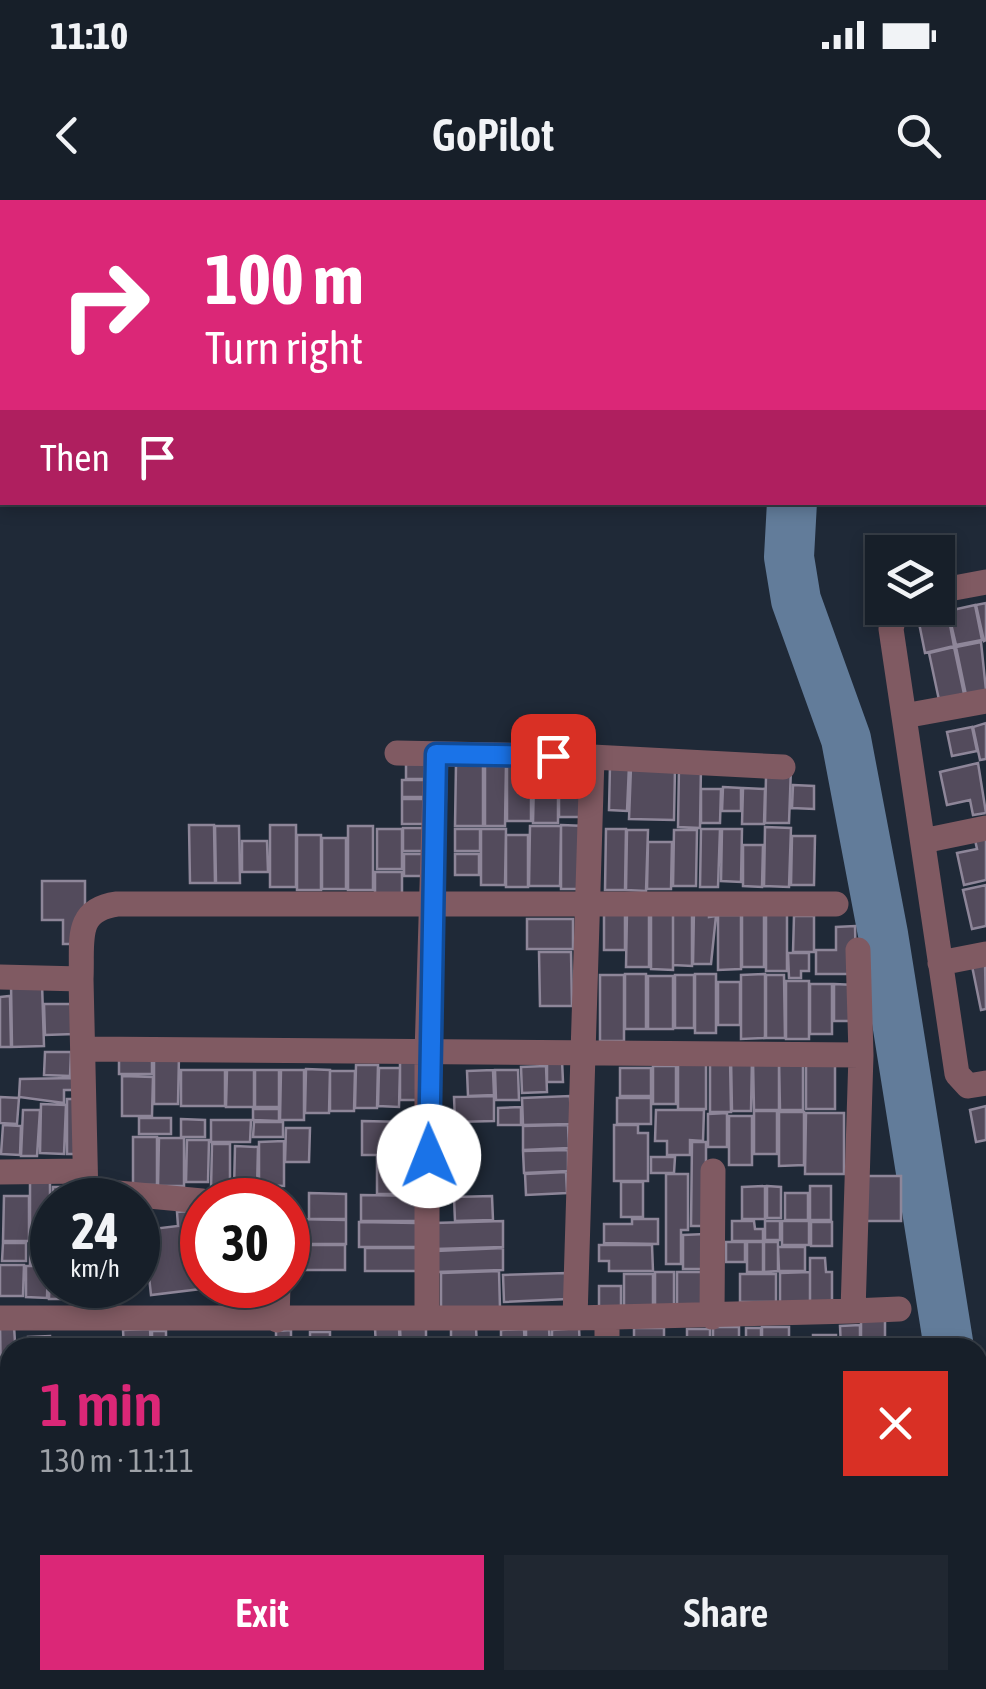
<!DOCTYPE html>
<html lang="en">
<head>
<meta charset="utf-8">
<style>
	:root { --surface:#171f29; --page:#202731; --text:#f1f3f6; --muted:#9ea2a8; --line:#363d46; --accent:#db2777 }
	body { margin:0; font-family:"Asap Condensed",sans-serif; background:var(--page); color:var(--text); height:100vh; display:flex; flex-direction:column; font-size:38px; white-space:nowrap }
	* { box-sizing:border-box; margin:0 }
	p { font-size:32px; color:var(--muted) }
	.icon { flex:none; width:55px; height:55px; fill:none; stroke:currentColor; stroke-width:2; stroke-linecap:round; stroke-linejoin:round }
	.map { position:relative; flex:1; overflow:hidden }
	.panel { position:absolute; left:0px; top:1138px; width:988px; height:352px; display:flex; flex-direction:column; background:var(--surface); border-radius:30px 30px 0 0; box-shadow:0 5px 15px #0003,0 0 0 2px var(--line) }
	.panel>* { flex:none }
	.hud { position:absolute; left:0px; top:0px; width:988px; height:305px; box-shadow:0 5px 15px #0003,0 0 0 2px var(--line); background:#db2777; color:#fff; overflow:hidden }
	.fabs { position:absolute; left:865px; top:335px; display:grid; gap:20px }
	.fabs a { display:grid; place-items:center; width:90px; height:90px; border-radius:0px; background:var(--surface); box-shadow:0 5px 15px #0003,0 0 0 2px var(--line); font-size:50px }
	.speed { position:absolute; left:30px; top:978px; display:flex; gap:20px; font-size:50px; font-weight:700; text-align:center }
	.speed>* { display:grid; place-content:center; width:130px; height:130px; border-radius:50%; background:var(--surface); box-shadow:0 5px 15px #0003,0 0 0 2px var(--line); line-height:1 }
	.speed small { font-size:25px; font-weight:400 }
	.speed .limit { border:15px solid #d22; background:#fff; color:#111 }
	.pin { position:absolute; display:grid; place-items:center; width:85px; height:85px; color:#fff; margin:-42px; border-radius:20px; box-shadow:0 5px 15px #0006 }
	.me { position:absolute; width:110px; margin:-55px; rotate:359deg; stroke-linejoin:round; filter:drop-shadow(0 0 8px #0008) }
	.turn { display:flex; align-items:center; gap:35px; height:210px; padding:0 40px; font-size:45px }
	.turn .icon { width:130px; height:130px; stroke-width:2.5 }
	.turn b { display:block; font-size:70px; line-height:85px }
	.then { display:flex; align-items:center; height:95px; padding:0 40px; background:#0003; gap:20px; font-size:38px }
	.round { display:grid; place-items:center; flex:none; width:105px; height:105px; border-radius:0px; background:var(--page) }
	.summary { display:flex; align-items:center; justify-content:space-between; height:170px; padding:0 40px }
	h1 { font-size:60px; font-weight:600; line-height:75px; color:var(--accent) }
	.cta { display:flex; gap:20px; margin-top:auto; padding:20px 40px }
	.cta a { flex:1; height:115px; border-radius:0px; background:var(--accent); color:#fff; font-size:40px; font-weight:600; line-height:115px; text-align:center }
	.cta a+a { background:var(--page); color:var(--text) }
	.status { display:flex; justify-content:space-between; align-items:center; height:70px; padding:0 50px; background:var(--surface); direction:ltr }
	.status svg { height:28px; fill:currentColor }
	header { display:flex; justify-content:space-between; align-items:center; height:130px; padding:0 40px; background:var(--surface); font-size:45px; font-weight:600 }
	.map>svg:first-child { display:block }
</style>
</head>
<body>
<div class="status"><b>11:10</b><svg viewBox="0 0 49 12"><path d="M0 12V9h3v3zM5 12V6h3v6zM10 12V3h3v9zM15 12V0h3v12zM26 1h20v11H26zM47 4h2v5h-2z"/></svg></div>
<header><svg class="icon" aria-label="back" viewBox="0 0 24 24"><path d="M15 5l-7 7 7 7"/></svg>GoPilot<svg class="icon" aria-label="search" viewBox="0 0 24 24"><circle cx="10" cy="10" r="6"/><path d="M15 15l6 6"/></svg></header>
<div class="map">
<svg width="986" height="1489" viewBox="0 0 986 1489">
	<rect width="100%" height="100%" fill="#1f2937"/>
	<g fill="none" stroke-linecap="round" stroke-linejoin="round">
		<path stroke="#627c9a" stroke-width="50" d="M867,0L868,2
			M792,302L789,357L796,400L846,539L883,734L949,1148
			M978,1263L986,1277"/>
	</g>
	<path fill="#534b5c" stroke="#8e8699" stroke-width="2.5" d="M944,393L954,446L925,453L916,408H938V395Z
		M986,403V440L984,441L976,405Z
		M975,405L982,440L956,445L948,411Z
		M981,442L986,490L966,495L956,447Z
		M954,447L964,494L939,500L929,453Z
		M986,523V559L980,560L973,527Z
		M972,527L977,551L952,556L947,532Z
		M978,563L986,613L973,615L970,600L947,605L940,572Z
		M406,564H429V579H406Z
		M456,564L483,565V626H455Z
		M485,564H506L505,626H485Z
		M507,564H531V621H507Z
		M565,564H582L581,617H559V580H565Z
		M610,565L629,566L627,611L609,610Z
		M545,566L558,567V623H533L534,580H545Z
		M679,566H701L700,628L678,627Z
		M631,567L675,568L674,620L629,619Z
		M791,568L789,623H765L766,576Z
		M402,580H429V597H402Z
		M793,585L814,586V609L792,608Z
		M723,587L741,588V611H722Z
		M743,588L765,589L764,624H742Z
		M701,589H721L720,623H701Z
		M402,599H429L428,624H402Z
		M189,625H214L215,683H190Z
		M270,625H296V687H270Z
		M561,625L586,626V689H561Z
		M215,626H239L240,683H216Z
		M348,626H373V690H348Z
		M530,626H561L560,686H529Z
		M765,627L791,628L789,687L764,686Z
		M403,628H429V651H403Z
		M377,629H402V669H377Z
		M455,629H480V651H455Z
		M481,629H506L505,685H481Z
		M606,629H626L625,690H605Z
		M701,629H720L718,687H700Z
		M722,629H742L741,682L721,681Z
		M627,630H648L646,691L626,690Z
		M674,630H697L696,686H673Z
		M986,632V680L964,685L957,653L977,649L974,635Z
		M297,635H321V690H297Z
		M506,635H528V687H506Z
		M792,636H815L814,685H791Z
		M322,638H346V689H322Z
		M242,641H267L268,672H242Z
		M648,642H672L671,689H647Z
		M743,645H763L762,687L743,686Z
		M404,654H428V676H404Z
		M455,654H479V675H455Z
		M375,672H402V694H375Z
		M42,681H85V720L79,744H63V720H42Z
		M986,685V726L972,729L963,690Z
		M694,709H709V717L716,716L711,764H693Z
		M649,710V767H626L627,711Z
		M651,710H673V770L651,769Z
		M764,710V767H742V711Z
		M766,710H787V771H766Z
		M604,711H625V750H604Z
		M673,711H692V766L673,765Z
		M718,715H741V769L718,770Z
		M794,716H814V752H793Z
		M527,719H573V749H527Z
		M855,726L856,774H816V750H836V727Z
		M539,752H571L572,806H540Z
		M788,753H809V771H801V778H789Z
		M985,763L986,809L981,810L972,766Z
		M625,774H646V829H625Z
		M695,774H716V833H695Z
		M765,774V838L741,839V775Z
		M600,775H624V841H600Z
		M675,775H694V828H675Z
		M766,775H784L785,838H766Z
		M648,776H673V829H648Z
		M786,781H809V839H786Z
		M718,782H740V825H718Z
		M42,783L44,846L12,847L11,784Z
		M810,784H832V834H810Z
		M834,784L856,785V821H834Z
		M10,796L11,847H0V797Z
		M44,804H74L75,834L45,835Z
		M45,852H71L70,876L44,875Z
		M119,853H152V874H119Z
		M154,855H179L178,904H154Z
		M678,858H706V909H678Z
		M710,858H730L731,912H710Z
		M731,858H752L751,911H732Z
		M779,859H803V910H780Z
		M426,860L425,900H400V861Z
		M547,860H562L563,882H547Z
		M753,860H779V910H754Z
		M806,861H835V909H806Z
		M356,865H378L377,908H355Z
		M546,866L547,892L522,893L521,867Z
		M653,866H676V904H653Z
		M379,868H400L399,907L378,906Z
		M620,868H651V896H620Z
		M306,869L330,870L329,913H305Z
		M181,870H225V906H181Z
		M227,870H254V907H226Z
		M255,870H279V907H255Z
		M281,870H304V920H280Z
		M493,870L494,895L468,896L467,871Z
		M495,870H518L519,900H496Z
		M330,871H355L354,911H330Z
		M122,876L153,877L152,916H122Z
		M73,878V890H64V903L19,897L20,879Z
		M494,896V921L455,922L454,897Z
		M570,896L571,924L523,925L522,898Z
		M0,897L19,898L17,924L0,923Z
		M617,898H651V924H617Z
		M67,899H83L82,954H67Z
		M41,904L66,905L64,954L40,953Z
		M986,906V940L976,942L970,910Z
		M521,907V925H498V908Z
		M253,909H279V921L253,920Z
		M23,910H40L37,956H21Z
		M656,910H704L703,941L690,940V955H667V941H655Z
		M754,911H777V954H754Z
		M779,912H804V965L779,966Z
		M727,913V947H708V914Z
		M806,913H844V974H805Z
		M729,916H752V965H729Z
		M139,918H171V934H139Z
		M181,919L205,920V937H181Z
		M211,920H251L250,942H211Z
		M362,921L407,922V955H362Z
		M254,922H283V937H253Z
		M3,925L21,926L20,955L1,954Z
		M568,925L569,948L523,950V926Z
		M614,925H638V933H648V981H614Z
		M286,928H310L309,962H285Z
		M133,937H157V985H133Z
		M159,938H184V986H158Z
		M187,940H209L208,982H186Z
		M284,941V986L259,985V942Z
		M692,942H706V1026H691Z
		M212,944H230V989H211Z
		M235,946L258,947L257,990H234Z
		M568,950V971L524,973L523,951Z
		M377,957H409L408,994H377Z
		M651,957H675L674,973H651Z
		M566,972L567,993L526,995L525,974Z
		M666,974H688V1030H681V1064H666Z
		M865,976H901V1021H865Z
		M30,978H50V1027H30Z
		M621,982H643V1017H621Z
		M765,986V1019H742V987Z
		M767,986L781,987V1018H767Z
		M810,986H831V1020H810Z
		M53,987H86L85,1000H52V1042Z
		M309,993L346,994V1019H309Z
		M785,993H808V1020H785Z
		M361,995L426,996L420,1021H361Z
		M4,996H29V1041H3Z
		M492,996L493,1020L455,1021L454,997Z
		M201,1010L202,1085L209,1088L151,1095L144,1030L178,1026L177,1012Z
		M294,1019L346,1020V1044H294Z
		M632,1019H658V1044L604,1043V1024H632Z
		M503,1021V1047L435,1049L434,1023Z
		M732,1021H754L755,1029H763V1041H732Z
		M765,1021H780V1040H765Z
		M782,1021H809V1045H782Z
		M359,1022L417,1023L427,1047H359Z
		M811,1022H832V1046H811Z
		M30,1030H50V1063L30,1064Z
		M705,1034V1069H683V1035Z
		M726,1042H745V1062H726Z
		M747,1042H763V1072H747Z
		M764,1042H778V1071L764,1072Z
		M3,1043H26V1061H2Z
		M294,1045H345V1070H293Z
		M599,1045H652L653,1071H609V1061H599Z
		M778,1047H805V1071H779Z
		M365,1048H418V1071H365Z
		M503,1048V1070L436,1072V1051Z
		M810,1058H825L826,1072H832V1106H810Z
		M50,1060L52,1085H78V1099H49Z
		M0,1065H24L23,1096H0Z
		M26,1066H48L47,1098L26,1097Z
		M499,1071L500,1108L441,1110V1073Z
		M655,1072H674V1107H655Z
		M677,1072H704V1108H677Z
		M810,1072V1111H780V1073Z
		M566,1073L567,1099L504,1102L503,1075Z
		M624,1074H653V1107H624Z
		M740,1074H776V1102H740Z
		M599,1086H621V1107H599Z
		M861,1115H885V1148H861Z
		M860,1125V1148H841L840,1126Z
		M0,1126H14L15,1142H27V1148H10V1181H1Z
		M476,1127L477,1148H451V1128Z
		M713,1127H739V1148H713Z
		M762,1127H789V1148H762Z
		M375,1128H399L400,1148H376Z
		M400,1128H426V1148H401Z
		M549,1128L550,1148H526V1129Z
		M579,1128L580,1148H552V1130Z
		M634,1128H664V1148H634Z
		M746,1128H761V1148H740V1142L746,1141Z
		M150,1129L151,1148H124L123,1130Z
		M524,1129L525,1148H501V1130Z
		M687,1129H710V1148H687Z
		M291,1130V1146L307,1148H276V1131Z
		M152,1131H166V1148H152Z
		M310,1132H330V1148H310Z
		M813,1135H836V1148H813Z
		M50,1136V1148H29L28,1137Z
		M791,1138H812V1148H791Z
		M85,1139L86,1148H52V1141Z
		M986,1382V1442L978,1436V1384Z
		M986,1463V1489H954L952,1480H978V1465Z
		M618,1480H676L619,1486Z
		M699,1480H744V1489H699Z
		M794,1480H831L832,1489H796Z
		M876,1480H907L908,1489H877Z
		M917,1480H952L954,1489H919Z"/>
	<g fill="none" stroke-linecap="round" stroke-linejoin="round">
		<path stroke="#805a62" stroke-width="25" d="M938,391L986,382
			M896,408L891,429L957,874L968,886L986,883
			M904,516L986,501
			M592,557L783,567
			M923,641L986,628
			M858,750L861,855
			M940,763L986,754
			M0,777L81,779L86,1000
			M81,779C83,742 73,710 117,704H836
			M84,849L861,855L853,1111L575,1118
			M0,972L85,971
			M86,990L202,1001
			M87,1085V1117
			M853,1111L899,1109
			M427,1117V854L436,554
			M712,1117L713,971
			M0,1118H575L592,557L397,553
			M277,1120L278,1085
			M607,1148V1119
			M978,1338L986,1341
			M978,1448L986,1447
			M770,1489L771,1480"/>
	</g>
	<g fill="none" stroke-linecap="round" stroke-linejoin="round">
		<g stroke="#114b97" stroke-width="25">
			<path id="route" d="M429,956L436,554L553,556"/>
		</g>
		<use href="#route" stroke="#1a73e8" stroke-width="18"/>
	</g>
</svg>
<div class="fabs">
<a><svg class="icon" aria-label="layers" viewBox="0 0 24 24"><path d="M12 4l9 5-9 5-9-5zM3 14l9 5 9-5"/></svg></a>
</div>
<div class="speed"><div>24<small>km/h</small></div><div class="limit">30</div></div>
<div class="pin" style="left:553px;top:556px;background:#d93025"><svg class="icon" aria-label="arrive" viewBox="0 0 24 24"><path d="M6 21V4h12l-3 4 3 4H6"/></svg></div>
<svg class="me" style="left:429px;top:956px" viewBox="-20 -20 40 40"><circle r="19" fill="#fff"/><path d="M0-13L10 11 0 6-10 11z" fill="#1a73e8"/></svg>
<div class="hud">
<div class="turn"><svg class="icon" aria-label="right" viewBox="0 0 24 24"><path d="M7 20v-9h11M14 6l5 5-5 5"/></svg><div><b>100 m</b>Turn right</div></div>
<div class="then">Then<svg class="icon" aria-label="arrive" viewBox="0 0 24 24"><path d="M6 21V4h12l-3 4 3 4H6"/></svg></div>
</div>
<section class="panel">
<div class="summary"><div><h1>1 min</h1><p>130 m · 11:11</p></div><a class="round" style="background:#d93025;color:#fff"><svg class="icon" aria-label="close" viewBox="0 0 24 24"><path d="M6 6l12 12M18 6L6 18"/></svg></a></div>
<div class="cta"><a>Exit</a><a>Share</a></div>
</section>
</div>
</body>
</html>
